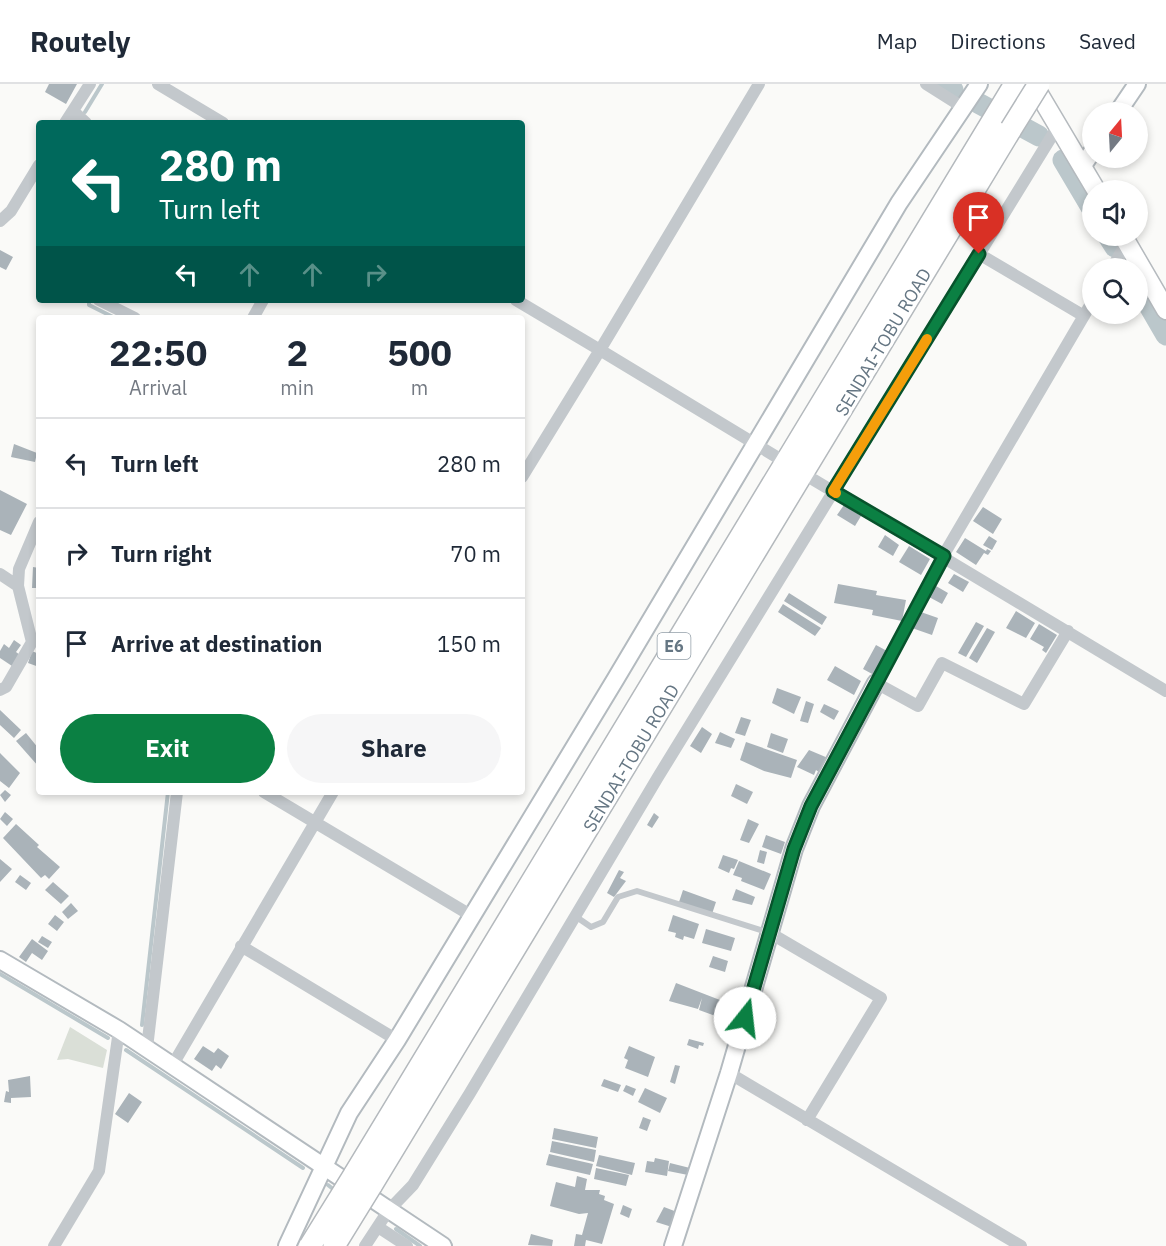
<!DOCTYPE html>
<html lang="en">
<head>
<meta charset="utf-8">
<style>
	:root { --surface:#fff; --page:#f6f6f7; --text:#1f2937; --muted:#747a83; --line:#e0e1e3; --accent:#0b8043 }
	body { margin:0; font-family:"IBM Plex Sans",sans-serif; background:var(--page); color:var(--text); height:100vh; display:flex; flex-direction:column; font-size:22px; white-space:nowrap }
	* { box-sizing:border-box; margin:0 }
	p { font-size:20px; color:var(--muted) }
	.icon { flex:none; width:33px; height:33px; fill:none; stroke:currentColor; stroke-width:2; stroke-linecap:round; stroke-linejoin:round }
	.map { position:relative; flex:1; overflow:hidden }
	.details { position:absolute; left:36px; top:231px; width:489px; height:480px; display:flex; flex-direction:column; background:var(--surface); border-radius:6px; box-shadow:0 3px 9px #0003 }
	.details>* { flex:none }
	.banner { position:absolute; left:36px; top:36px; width:489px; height:183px; border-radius:6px; box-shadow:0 3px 9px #0003; background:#00695c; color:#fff; overflow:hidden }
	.needle { width:39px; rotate:18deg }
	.controls { position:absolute; left:1082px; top:18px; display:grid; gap:12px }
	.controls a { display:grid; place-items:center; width:66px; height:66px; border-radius:50%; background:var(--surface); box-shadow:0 3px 9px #0003; font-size:30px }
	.pin { position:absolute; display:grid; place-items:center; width:51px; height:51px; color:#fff; margin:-62px -26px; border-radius:50% 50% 50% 0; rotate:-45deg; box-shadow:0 0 6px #0007 }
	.pin .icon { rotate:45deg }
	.me { position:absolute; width:66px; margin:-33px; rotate:16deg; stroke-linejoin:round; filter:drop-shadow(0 0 4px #0008) }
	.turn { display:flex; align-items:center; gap:21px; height:126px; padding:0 24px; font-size:27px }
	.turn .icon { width:78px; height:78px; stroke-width:2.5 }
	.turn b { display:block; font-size:42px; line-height:51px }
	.lanes { display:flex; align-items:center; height:57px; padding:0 24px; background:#0003; justify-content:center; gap:30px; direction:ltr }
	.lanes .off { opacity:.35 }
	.eta { display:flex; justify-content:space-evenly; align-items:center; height:102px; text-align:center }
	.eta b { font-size:36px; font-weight:700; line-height:42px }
	.action { display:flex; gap:12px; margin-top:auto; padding:12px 24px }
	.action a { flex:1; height:69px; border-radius:36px; background:var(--accent); color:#fff; font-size:24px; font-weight:700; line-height:69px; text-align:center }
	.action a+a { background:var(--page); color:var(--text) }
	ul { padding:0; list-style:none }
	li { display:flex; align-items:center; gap:18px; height:90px; padding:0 24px; border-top:2px solid var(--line) }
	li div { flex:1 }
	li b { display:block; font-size:22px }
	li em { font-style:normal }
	header { display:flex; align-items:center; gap:36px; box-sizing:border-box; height:84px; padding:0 30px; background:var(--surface); border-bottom:2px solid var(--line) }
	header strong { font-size:28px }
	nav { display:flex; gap:33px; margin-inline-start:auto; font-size:21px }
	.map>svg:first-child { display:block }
</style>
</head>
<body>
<header>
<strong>Routely</strong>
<nav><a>Map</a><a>Directions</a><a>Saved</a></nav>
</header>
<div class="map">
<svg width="1166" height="1162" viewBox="0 0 1166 1162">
	<rect width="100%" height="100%" fill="#fafaf8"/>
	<path fill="#dadfd7" d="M70,943L107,966L103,984L68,975L57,976Z"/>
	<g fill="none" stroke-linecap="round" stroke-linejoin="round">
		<path stroke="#bbc7cb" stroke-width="4" d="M85,28L102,0
			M89,216V221L115,234
			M0,890L108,954
			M142,941L168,708
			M126,966L303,1084
			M328,1101L333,1105
			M396,1145L420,1162"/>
		<path stroke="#bbc7cb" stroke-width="21" d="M942,0L953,6
			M978,19L1039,52
			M1063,76L1092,125
			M1108,152L1115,163
			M1137,201L1166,251"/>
	</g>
	<path fill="#aab3b9" d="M49,0H77L66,20L45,8Z
		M0,166L13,173L6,186L0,183Z
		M14,360L37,369L35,378L11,373Z
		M0,406L27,420L11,451L0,446Z
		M844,421L861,432L855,442L837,431Z
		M983,423L1002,435L993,450L973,437Z
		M885,451L899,461L893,472L878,463Z
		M989,452L997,457L992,466L983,461Z
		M965,454L986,467L987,465L991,467L988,471L984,469L976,481L956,468Z
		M909,462L930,475L921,491L899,478Z
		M33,483L39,484V504H32Z
		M954,490L969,498L963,508L948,499Z
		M838,500L877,507L876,511L906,516L902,537L872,531L873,526L834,519Z
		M936,502L948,509L942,520L929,513Z
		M789,509L827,533L822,541L784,517Z
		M783,520L821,544L815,552L778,528Z
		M918,527L938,534L932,551L912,544Z
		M1016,527L1035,539L1026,554L1006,544Z
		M976,538L984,542L966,573L958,569Z
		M1039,540L1057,551L1046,569L1042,566L1044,563L1030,555Z
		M987,544L995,548L977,579L969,574Z
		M14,556L21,561L16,568L20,571L12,582L0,574V567L4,560L9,564Z
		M876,561L887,567L874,591L863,585Z
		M32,567L39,570V583L28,579Z
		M835,582L861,597L854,611L827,596Z
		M777,604L801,613L794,630L772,619Z
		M806,617L814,620L808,639L800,637Z
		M824,620L839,627L834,636L820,628Z
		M0,626L21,646L14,654L0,641Z
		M741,633L751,636L745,652L735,649Z
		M702,643L712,650L701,669L690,662Z
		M720,648L735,655L731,664L715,659Z
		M26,649L39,665V683L16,657Z
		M771,649L788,655L783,669L767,663Z
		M746,658L797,676L791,694L764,687L740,676Z
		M809,666L828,674L820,689L816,686L814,691L797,683Z
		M0,669L20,689L9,704L0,697Z
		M736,700L753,708L747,720L731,712Z
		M5,706L11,711L5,718L0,711Z
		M5,728L13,735L7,742L0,735Z
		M654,729L659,733L652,744L647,741Z
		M748,735L759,740L749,759L740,756Z
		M16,740L39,761L37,763L60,783L49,795L45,791L41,794L3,754Z
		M766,751L785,758L781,770L762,763Z
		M760,766L767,768L764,780L757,778Z
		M723,771L738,776L734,785L731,784L729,789L718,784Z
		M0,775L12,785L0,798Z
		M739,777L771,790L764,806L741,797L742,794L733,791Z
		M619,786L624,788L620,794L626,797L614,813L607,809Z
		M20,791L31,799L26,806L15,798Z
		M53,798L69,812L61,820L45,806Z
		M736,805L755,813L752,821L732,816Z
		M683,806L716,818L712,830L679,818Z
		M71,819L78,827L68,835L62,828Z
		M55,831L64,838L57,847L48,840Z
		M673,831L699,840L694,855L684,852L683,856L675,853L676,849L668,847Z
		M706,845L735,854L731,867L702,859Z
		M42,852L52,858L48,864L38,858Z
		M32,855L48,867L42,876L32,869L26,878L19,873Z
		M713,872L728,877L725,888L709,883Z
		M676,899L738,923L732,938L699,926L702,914L698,925L669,917Z
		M689,955L704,959L703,962L699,961L698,965L687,961Z
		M203,962L214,969L218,964L229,972L221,985L216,981L212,987L194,975Z
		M629,962L655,973L648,993L625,984L628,976L624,974Z
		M675,981L680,982L675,1000L670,998Z
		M30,992L31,1013L11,1014V1019L4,1018L6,1007L9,1008L8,996Z
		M604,995L621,1001L618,1008L601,1002Z
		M626,1001L636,1005L633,1012L623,1007Z
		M645,1004L667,1014L660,1029L638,1018Z
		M129,1009L142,1018L128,1039L115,1030Z
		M643,1033L651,1036L647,1047L639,1044Z
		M554,1044L598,1053L596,1064L552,1055Z
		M552,1057L596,1066L594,1078L550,1068Z
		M549,1070L593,1080L590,1091L546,1081Z
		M599,1071L635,1079L632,1091L596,1082Z
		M655,1074L669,1077L667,1092L645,1088L647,1077L654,1078Z
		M670,1079L690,1084L688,1091L668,1087Z
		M596,1084L629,1091L626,1102L594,1095Z
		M577,1092L587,1095L585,1106H600L599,1110L605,1112L604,1116L614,1120L602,1160L586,1156L585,1162H574L576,1150L582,1151L588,1129L579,1130L550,1122L556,1098L575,1103Z
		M623,1121L632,1125L629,1134L620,1130Z
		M664,1123L677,1128L672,1143L656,1138Z
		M531,1150L553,1156L552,1162L528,1161Z"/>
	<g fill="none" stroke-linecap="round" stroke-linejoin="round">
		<g stroke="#b3babf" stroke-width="20">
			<path id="secondary" d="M1118,28L1137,0
				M1082,83L1092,68
				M0,876L119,946L443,1162
				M287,1162L349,1029L397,956L615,596L899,119L979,0
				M673,1162L729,989L794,765L811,722L876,599"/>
		</g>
		<g stroke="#b5babe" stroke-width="21">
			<path id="primary" d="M1033,0L1096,106
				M1123,152L1166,226"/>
		</g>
		<g stroke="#b4b9bd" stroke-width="24">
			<path id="highway" d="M354,1091L1015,0
				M371,1102L1011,45"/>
		</g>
		<path stroke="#c3c8cc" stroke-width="6" d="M575,832L591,843L603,838L618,813L637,807L767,848"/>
		<path stroke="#c3c8cc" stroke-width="12" d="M158,0L223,39
			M759,0L600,266L775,372
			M926,0L964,24
			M73,27L86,39
			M65,39L90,0
			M0,137L11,127L39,81
			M979,170L1084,232
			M1112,184L1127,158
			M99,216L135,234
			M516,216L600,266L522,393
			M253,234L263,216
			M814,396L1166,607
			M0,490L18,502L32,558L6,603L0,606
			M18,502L19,485L39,438
			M1068,547L1024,620L942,579L918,622L876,599L943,472L1092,218
			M264,708L472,832
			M770,849L881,914L807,1036
			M241,862L397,956
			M147,964L177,708
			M172,982L333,708
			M729,989L1021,1162
			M378,1143L407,1162
			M54,1162L99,1087L119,946
			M365,1162L388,1127L413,1101L470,1009L658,693L1058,42"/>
		<use href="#secondary" stroke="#fff" stroke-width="16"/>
		<use href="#primary" stroke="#fff" stroke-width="18"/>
		<use href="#highway" stroke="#fff" stroke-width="21"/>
		<g stroke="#b4b9bd" stroke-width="24" stroke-linecap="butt">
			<path id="highway-bridge" d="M1011,45L1039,0
				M310,1162L354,1091
				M334,1162L371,1102"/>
		</g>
		<use href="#highway-bridge" stroke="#fff" stroke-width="21"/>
	</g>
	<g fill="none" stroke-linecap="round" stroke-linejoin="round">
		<g stroke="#07532c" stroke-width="15">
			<path id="route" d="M745,934L794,765L811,722L944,472L833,407L979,170"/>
		</g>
		<use href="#route" stroke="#0b8043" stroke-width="10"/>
		<path stroke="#f59e0b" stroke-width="10" d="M836,409L833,407L927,255"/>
	</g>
	<g text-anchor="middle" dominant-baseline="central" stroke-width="6" stroke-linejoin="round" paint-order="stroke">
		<rect fill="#fff" stroke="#939fa8" stroke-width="1.5" x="657.5" y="549" width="33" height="26" rx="4.5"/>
		<g font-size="16" font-weight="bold" fill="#657683">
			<text x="674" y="562">E6</text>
		</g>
		<g font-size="18" fill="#657683" stroke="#fff">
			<text transform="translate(883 258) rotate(-59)">SENDAI-TOBU ROAD</text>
			<text transform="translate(631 674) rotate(-59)">SENDAI-TOBU ROAD</text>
		</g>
	</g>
</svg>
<div class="controls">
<a><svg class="needle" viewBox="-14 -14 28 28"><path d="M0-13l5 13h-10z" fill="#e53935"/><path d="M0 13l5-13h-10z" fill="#747a83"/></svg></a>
<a><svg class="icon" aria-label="sound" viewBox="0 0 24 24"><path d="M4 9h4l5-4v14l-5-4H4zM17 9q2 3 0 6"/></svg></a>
<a><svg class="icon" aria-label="search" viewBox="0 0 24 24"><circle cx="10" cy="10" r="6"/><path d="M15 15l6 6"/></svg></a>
</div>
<div class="pin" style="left:979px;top:170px;background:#d93025"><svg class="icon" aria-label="arrive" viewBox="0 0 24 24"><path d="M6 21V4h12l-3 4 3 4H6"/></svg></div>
<svg class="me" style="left:745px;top:934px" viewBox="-20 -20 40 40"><circle r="19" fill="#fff"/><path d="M0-13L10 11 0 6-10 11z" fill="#0b8043"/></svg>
<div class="banner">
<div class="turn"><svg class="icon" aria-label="left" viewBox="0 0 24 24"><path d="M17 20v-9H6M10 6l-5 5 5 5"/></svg><div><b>280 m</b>Turn left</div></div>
<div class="lanes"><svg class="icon" aria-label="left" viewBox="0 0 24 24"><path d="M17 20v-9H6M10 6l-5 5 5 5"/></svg><svg class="icon off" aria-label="ahead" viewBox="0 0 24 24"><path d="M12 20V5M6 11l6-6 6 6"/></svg><svg class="icon off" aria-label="ahead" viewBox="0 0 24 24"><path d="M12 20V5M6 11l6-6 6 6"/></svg><svg class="icon off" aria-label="right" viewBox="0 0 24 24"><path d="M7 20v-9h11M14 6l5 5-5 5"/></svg></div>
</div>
<section class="details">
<div class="eta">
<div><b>22:50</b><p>Arrival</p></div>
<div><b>2</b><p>min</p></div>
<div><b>500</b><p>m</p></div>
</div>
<ul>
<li><svg class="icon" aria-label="left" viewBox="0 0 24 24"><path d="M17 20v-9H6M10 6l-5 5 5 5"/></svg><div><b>Turn left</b></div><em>280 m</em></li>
<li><svg class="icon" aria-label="right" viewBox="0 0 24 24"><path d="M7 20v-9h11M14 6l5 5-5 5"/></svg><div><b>Turn right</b></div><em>70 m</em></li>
<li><svg class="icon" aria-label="arrive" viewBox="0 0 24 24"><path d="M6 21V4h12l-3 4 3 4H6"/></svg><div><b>Arrive at destination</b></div><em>150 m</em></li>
</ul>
<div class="action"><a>Exit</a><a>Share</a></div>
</section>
</div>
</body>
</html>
